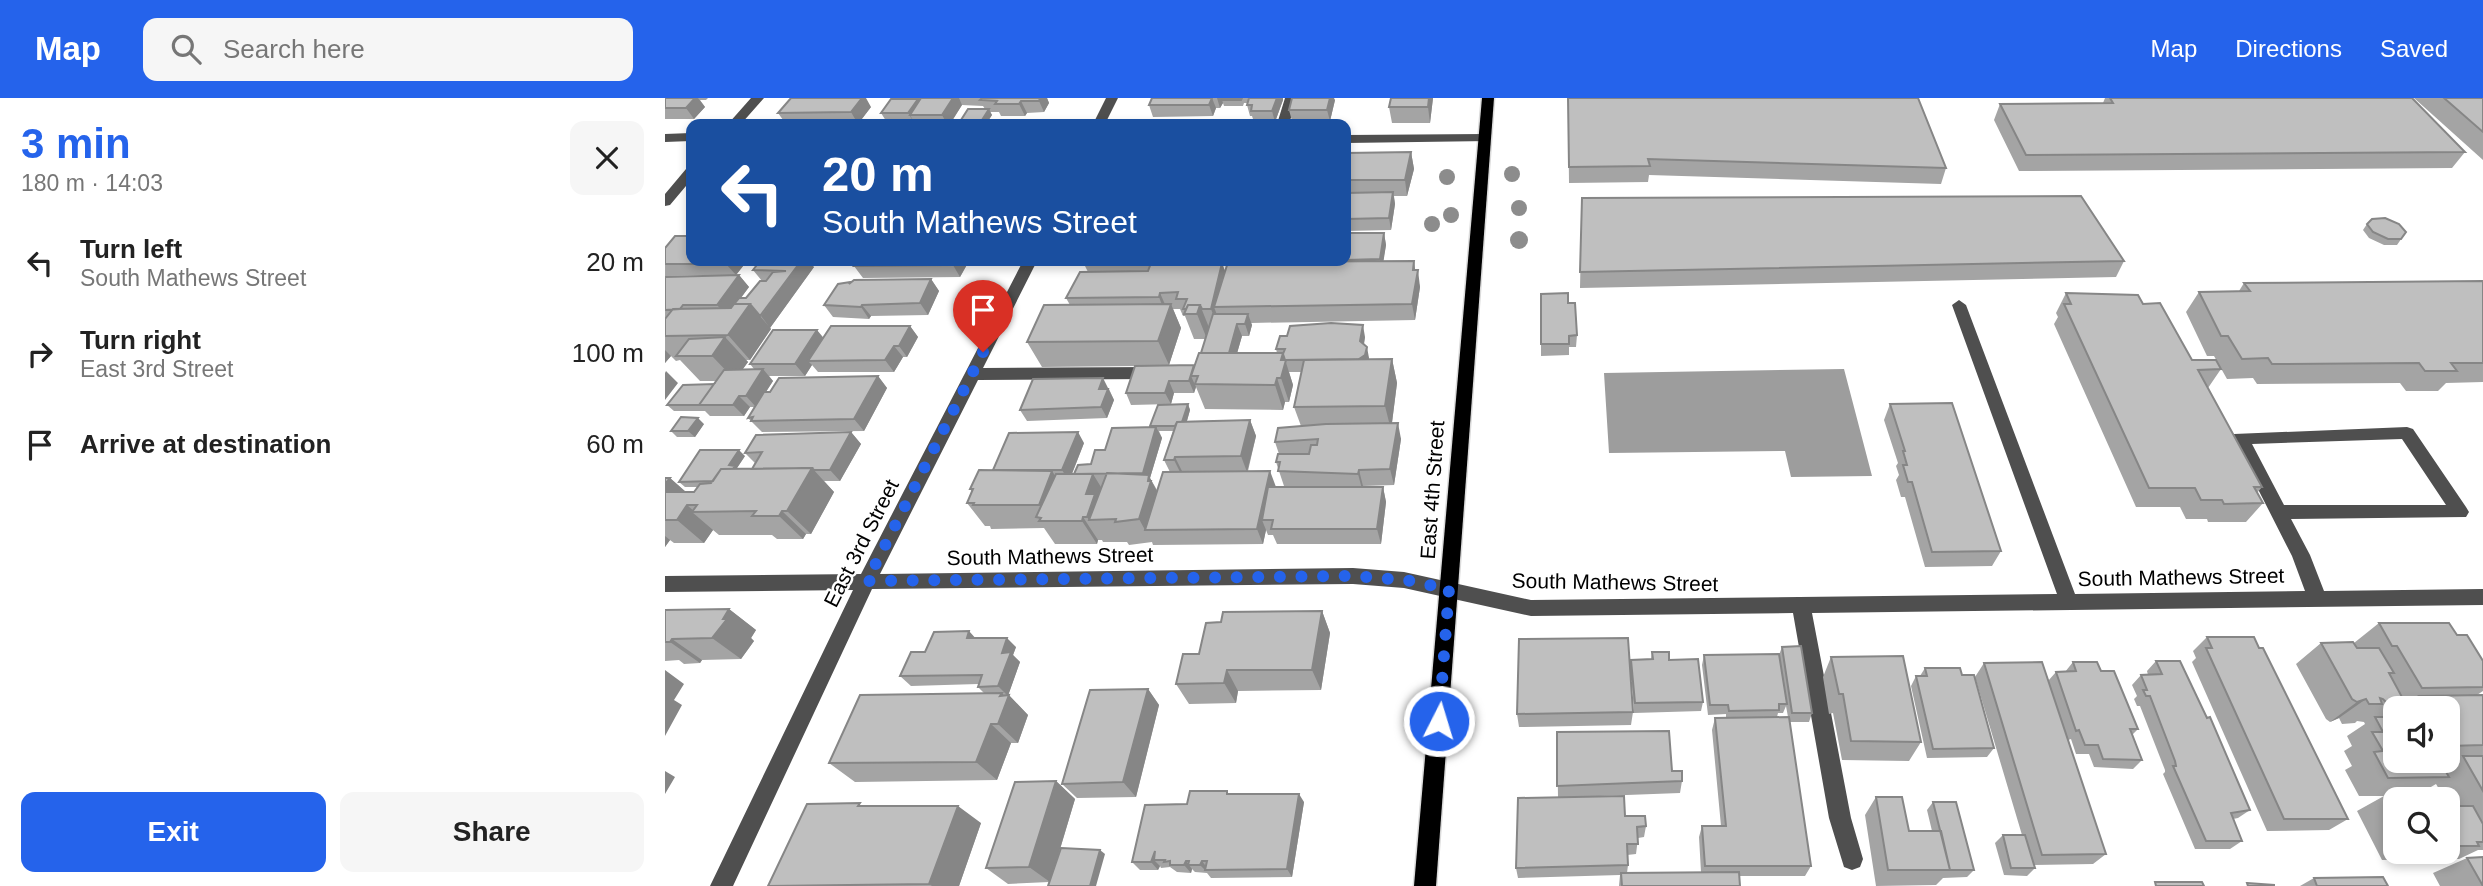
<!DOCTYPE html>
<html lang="en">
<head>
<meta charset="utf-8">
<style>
	:root { --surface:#fff; --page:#f6f6f6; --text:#222; --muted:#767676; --accent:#2563eb }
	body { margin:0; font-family:Arial,sans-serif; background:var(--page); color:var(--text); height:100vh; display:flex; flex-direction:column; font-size:26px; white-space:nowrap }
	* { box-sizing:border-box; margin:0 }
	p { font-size:23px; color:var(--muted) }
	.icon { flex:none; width:38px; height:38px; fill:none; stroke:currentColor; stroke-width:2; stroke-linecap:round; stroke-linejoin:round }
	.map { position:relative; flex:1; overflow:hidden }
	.panel { display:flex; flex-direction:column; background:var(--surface); width:665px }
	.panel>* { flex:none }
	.banner { position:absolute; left:21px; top:21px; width:665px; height:147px; border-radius:14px; box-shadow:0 4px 10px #0003; background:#1a4fa0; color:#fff; overflow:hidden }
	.tools { position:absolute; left:1718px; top:598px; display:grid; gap:14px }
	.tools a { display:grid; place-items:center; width:77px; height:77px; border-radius:14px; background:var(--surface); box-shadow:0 4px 10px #0003; font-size:35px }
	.pin { position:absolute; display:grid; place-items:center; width:60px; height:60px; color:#fff; margin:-72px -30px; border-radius:50% 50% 50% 0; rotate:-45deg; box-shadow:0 0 7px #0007 }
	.pin .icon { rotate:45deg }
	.me { position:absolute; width:77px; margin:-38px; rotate:5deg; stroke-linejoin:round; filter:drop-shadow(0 0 5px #0008) }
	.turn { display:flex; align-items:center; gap:24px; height:147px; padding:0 21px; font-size:32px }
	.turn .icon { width:91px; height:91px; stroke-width:2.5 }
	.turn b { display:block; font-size:49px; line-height:60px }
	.round { display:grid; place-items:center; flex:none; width:74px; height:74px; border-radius:14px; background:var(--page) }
	.head { display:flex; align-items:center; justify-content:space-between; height:119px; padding:0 21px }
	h1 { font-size:42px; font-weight:800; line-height:52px; color:var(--accent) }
	.cta { display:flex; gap:14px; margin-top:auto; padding:14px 21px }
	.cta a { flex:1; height:80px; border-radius:14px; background:var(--accent); color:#fff; font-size:28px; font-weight:800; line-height:80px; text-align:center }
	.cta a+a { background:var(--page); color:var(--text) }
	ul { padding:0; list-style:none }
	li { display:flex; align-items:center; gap:21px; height:91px; padding:0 21px }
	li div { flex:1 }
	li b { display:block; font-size:26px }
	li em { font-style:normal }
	header { display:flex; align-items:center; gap:42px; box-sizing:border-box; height:98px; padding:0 35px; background:var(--accent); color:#fff }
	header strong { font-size:33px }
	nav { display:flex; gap:38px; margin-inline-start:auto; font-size:24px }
	.search { width:490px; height:63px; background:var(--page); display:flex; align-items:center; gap:18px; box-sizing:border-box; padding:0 24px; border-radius:14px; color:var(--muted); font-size:26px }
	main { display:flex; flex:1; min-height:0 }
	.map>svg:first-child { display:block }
</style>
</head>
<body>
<header>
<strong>Map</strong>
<div class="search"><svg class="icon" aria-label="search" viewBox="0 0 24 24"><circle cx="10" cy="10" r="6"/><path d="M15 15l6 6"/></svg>Search here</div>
<nav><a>Map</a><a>Directions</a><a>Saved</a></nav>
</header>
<main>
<section class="panel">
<div class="head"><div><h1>3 min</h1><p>180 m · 14:03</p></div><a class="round"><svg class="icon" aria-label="close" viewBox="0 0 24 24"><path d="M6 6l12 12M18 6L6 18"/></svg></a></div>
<ul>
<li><svg class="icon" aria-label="left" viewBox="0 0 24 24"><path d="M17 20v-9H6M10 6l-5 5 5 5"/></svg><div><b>Turn left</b><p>South Mathews Street</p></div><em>20 m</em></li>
<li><svg class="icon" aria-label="right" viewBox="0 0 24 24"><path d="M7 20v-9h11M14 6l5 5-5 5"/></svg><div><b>Turn right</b><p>East 3rd Street</p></div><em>100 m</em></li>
<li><svg class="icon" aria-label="arrive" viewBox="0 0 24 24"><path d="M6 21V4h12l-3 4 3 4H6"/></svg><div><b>Arrive at destination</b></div><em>60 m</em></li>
</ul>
<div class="cta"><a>Exit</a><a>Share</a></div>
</section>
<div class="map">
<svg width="1818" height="788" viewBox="0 0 1818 788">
	<rect width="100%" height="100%" fill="#fff"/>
	<path fill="#9d9d9d" d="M1179,271L1207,378L1126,379L1120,353L944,355L939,275Z"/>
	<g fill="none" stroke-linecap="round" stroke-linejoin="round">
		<g stroke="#dbdbdb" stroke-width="3">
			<path id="major" d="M817,0H829L771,788H749Z"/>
		</g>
		<path fill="#4f4f4f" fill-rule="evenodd" d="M86,0H99L76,26H63Z
			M441,0H453L440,26H428Z
			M620,0H632L624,26H612Z
			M26,35V43L0,44V36Z
			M820,36L824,37V43L681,45V37Z
			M26,70V82L5,107L0,108V96L21,71Z
			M358,163H372L318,270L489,269L497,275L489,281L313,282L215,476L688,470L739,474L866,502L1392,496L1287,207L1294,202L1301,207L1410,496L1640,493L1627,458L1567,340L1569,336L1742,329L1748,331L1801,409L1804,414L1801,419L1626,421L1645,457L1659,493L1818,491V507L1147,515L1186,720L1198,761L1195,769L1187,772L1179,769L1164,720L1128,515L866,518L739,490L688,486L207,491L68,788H45L188,492L0,494V478L196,476ZM1737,341L1781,407H1619L1587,346Z"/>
		<use href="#major" fill="#000" fill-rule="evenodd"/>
	</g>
	<g fill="#8c8c8c">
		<circle cx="847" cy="76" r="8"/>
		<circle cx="782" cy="79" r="8"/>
		<circle cx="854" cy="110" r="8"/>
		<circle cx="786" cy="117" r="8"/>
		<circle cx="767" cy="126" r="8"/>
		<circle cx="854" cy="142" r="9"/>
	</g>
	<path fill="#a4a4a4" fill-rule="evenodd" d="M0,0H43L41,2H35L40,9L29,21H0Z
		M236,0H382L384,5L379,14L362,15L360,18H336L334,14H325L327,17L321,26H298L296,22L320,11L318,8L297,7L285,26H223L216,15L237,1Z
		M487,0H618V2L610,24H589L587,18H585L582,7V5H579L578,8H559L558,5L555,10H551L548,18L488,19L484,7Z
		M726,0H768L765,25H727L724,9Z
		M903,0L1281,70L1276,86L984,77L983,84L904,85Z
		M1440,0H1747L1800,54L1787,70L1354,73L1329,22L1335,6L1438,5Z
		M1749,0H1818V62Z
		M670,2L665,23H627L624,12Z
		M206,9L193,26H121L113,15Z
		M746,54L749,71L742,98H729L730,106L726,132L681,133V55Z
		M917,100L1459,163L1451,179L915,190Z
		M1702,126L1741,134L1732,147H1719L1704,140L1698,132Z
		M681,135H719L721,147L718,163H749L750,172L755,189L750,222L586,225L587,227L584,238H577L572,255H612L611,251L700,239L699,247L704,261H727L732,285L727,325L736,341L729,387L698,388V389H718L721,404L716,446H612L608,437H603L601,432L598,446L488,447L487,444L464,447L462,444H438L437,442H433L432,446H390L379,430L326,431L325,428H320L302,405L307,394L305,391L328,372L419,345L407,376H409L426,366L440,352L486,329L485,328L523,306L525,312L522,323L585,322L591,338L583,373L611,389H633L619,388L611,364L614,356L610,344L636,328L629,309L637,274H624L628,287L624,304H620L618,312L540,311L531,289L529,295H509L506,306L466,307L461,295L470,268L377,269L362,244L405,207L401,200L423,174L419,166L421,163H500L499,165H557L560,173L641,163H681ZM508,211H515L518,218H520L529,241H540L536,255L529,268L504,267L516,230ZM494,333H508L499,362L505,374L492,392L485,380L497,340Z
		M0,150L26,163H82L71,177L0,178Z
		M193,163H304L295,179L198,180L189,168Z
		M149,169L105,230L106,231L85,262H81L83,264L77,272L89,271L85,266L158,239L245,228L253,239L242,259H238L229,274H153L147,267L140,278H104L108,283L101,294L213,278L222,290L199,333L97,334L83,320L89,309H85L79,318H45L40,313H9L2,307L49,286L52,283H35L15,262L11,263L6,258L0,265V179L74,177L84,189L76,200H81L97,183L88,172Z
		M266,181L274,193L263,217L206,218L204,221L168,219L159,207Z
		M1818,183V284L1781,285L1773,293H1741L1735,285L1592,286L1588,280L1562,281L1549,258H1542L1521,214L1534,194L1574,193L1579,185Z
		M1401,195L1478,206L1527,262L1556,271L1543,290L1597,389L1592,395L1598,405L1581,424H1543L1542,421H1521L1515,409H1471L1389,226L1393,219L1391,215Z
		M876,196L903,205L912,237L911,249H904V257L876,258Z
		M444,291L449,302L442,320L362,323L355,312Z
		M1225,306L1336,453L1327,468L1260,469L1240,399H1236L1231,382L1234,377L1231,368L1233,365L1219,322Z
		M39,326L30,339H12L6,333Z
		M186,334L196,346L175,383H159L169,394L146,436H141L138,441H112L107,437H54L48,432L39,445H9L5,442L0,449V380H5L21,394H29L32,389H20L14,384L80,358L72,370L87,371L90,365L80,355Z
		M64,511L91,532L86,540L89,543L76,561L37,562L35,565L19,566L14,562L0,563V512Z
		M657,513L665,535L656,592L573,593L571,605L524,606L511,586L556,524Z
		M1714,525L1792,537L1818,563V593L1812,597H1818V752H1813L1794,761H1787L1780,764H1761L1759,761L1717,762L1692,713L1719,698H1694L1680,672L1687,668L1679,653L1687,648L1682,638L1700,626L1699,624L1692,623L1690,625L1677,626L1674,620L1665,624L1661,621L1631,566L1656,545H1689ZM1731,611H1783V663H1731ZM1771,686L1777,696H1754ZM1731,702H1783V754H1731Z
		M1542,539L1683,721L1664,732L1602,733L1527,564L1531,560L1528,553Z
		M311,540L351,549L348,557L355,564L343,597L363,617L353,645H346L332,682L190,684L164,665L319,595L313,589V586L246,588L235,578Z
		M1117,549L1147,615L1144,624H1125L1146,768L1140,778H1074L1075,788H954L955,777L853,780L851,770L893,699L892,634L1007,673L1017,683L1015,695L908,699L960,718L981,728L979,739L973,740L971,756L962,757L963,767L962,775L1036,774L1034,739L1037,728H1056L1047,632L1050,620H1061V616L1043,617L1037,567L1039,557H1114ZM1121,608L1123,619H1112L1113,615H1118Z
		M987,554L1004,562L1038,604L1036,613L969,615L966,571V562L986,561Z
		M1166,559L1256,644L1244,663L1177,662L1168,615L1164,616L1158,579Z
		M1491,563L1585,712L1573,720L1568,721L1577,743L1565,751H1530L1498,676L1500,674V672L1475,608H1472L1469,601L1472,598L1467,587L1476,577H1483L1482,573Z
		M1408,564L1436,573L1473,631L1467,637L1477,662L1468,671L1429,669L1424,656H1411L1406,641L1403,642L1383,583L1391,574H1400Z
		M1319,565L1441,756L1428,766L1369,767L1370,770L1362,778L1339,777L1330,745L1338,737H1357L1310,579Z
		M1260,570L1329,650L1322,659L1262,660L1246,588L1251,578H1255Z
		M483,591L494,607L471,699L412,700L397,686Z
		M968,614L966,627L854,629L852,616Z
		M391,683L410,701L388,775L440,756L384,784L343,786L321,770Z
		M565,696L639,704L627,779L546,780L542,775L530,774L527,771L526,775L512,774L505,769L496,770L495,768L493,772H475L467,764L522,706Z
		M1211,699L1244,733H1267L1262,712L1268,704L1309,772L1302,779L1278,780L1271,787L1211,788L1200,717Z
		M200,708L316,725L294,788H103Z
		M1802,760L1818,788H1775L1768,775Z
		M1649,780L1723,788H1635Z"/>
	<path fill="#868686" d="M30,0H33L40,9L29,21L21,10Z
		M197,0H201L206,9L193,26L186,14Z
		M288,0H294L297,7L285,26H282L277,17Z
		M375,0H382L384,5L379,14L374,3Z
		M547,0L551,10L548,18L544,7Z
		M552,0H560L557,2L558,5L555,10Z
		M612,0H618V2L610,24L607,13Z
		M665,0H669L670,2L665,23L662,12Z
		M764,0H768L765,25L763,9Z
		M253,1L259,12L245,17L250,26L243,15Z
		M356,3L362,15L360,18L354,6Z
		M324,11L327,17L321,26H319L317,22Z
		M746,54L749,71L742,98L740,82Z
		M728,94L730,106L726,132L724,120Z
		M719,135L721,147L717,173L715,161Z
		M64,163H82L71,177L61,166Z
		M136,163H144L149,169L105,230L96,218Z
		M291,163H304L295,179L288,167Z
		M491,163H500L496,175L491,164Z
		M749,163L751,179L753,172L755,189L750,222L747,206Z
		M557,165L563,182L549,209L554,222L552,227L546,211Z
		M74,177L84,189L62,218L52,207Z
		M266,181L274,193L263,217L255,205Z
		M495,195L502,211L500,215L494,199Z
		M85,206L106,231L85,262L63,237Z
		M506,206L516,230L504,267L493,243Z
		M197,207L206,218L204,221L196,209Z
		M535,207L545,232L542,241L532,216Z
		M583,216L587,227L584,238L580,226Z
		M572,226L577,238L567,273L563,261Z
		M698,227L700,239L697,255L695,243Z
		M245,228L253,239L242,259L234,248Z
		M152,232L162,244L143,263L147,267L140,278L130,266Z
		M60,239L83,264L70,282L47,258Z
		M229,248L238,259L229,274L220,262Z
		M702,249L704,260L703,269L692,262Z
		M0,252L6,258L0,265Z
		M618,255L628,287L624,304L616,280V262Z
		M727,261L732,285L726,332L720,308Z
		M529,267L533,278H526L531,289L529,295L524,283Z
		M98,271L108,283L91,309L81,298Z
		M1,273L13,285L0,302V275Z
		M213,278L222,290L199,333L189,321Z
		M438,280L449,302L442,320L436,309L434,291Z
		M612,280L620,304L618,312L610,287Z
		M504,283L509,295L506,306L500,295Z
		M74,298L85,309L79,318L68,307Z
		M523,306L525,312L519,333L516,327Z
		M33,320L39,326L30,339L23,333Z
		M585,322L591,338L582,374L576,358Z
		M733,325L736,341L729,387L725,371Z
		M491,329L497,340L485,380L496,401L480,432L474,421L484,387L478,375Z
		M186,334L196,346L175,383L165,372Z
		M413,334L419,345L404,383L397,372Z
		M74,352L80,358L72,370L76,373L70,384L64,367Z
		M510,359L518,375L517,378L509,362Z
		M147,370L169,394L146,436L122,413Z
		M694,372L698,388L697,391L693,376Z
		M387,373L402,396L385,423L374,407Z
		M605,373L611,389L597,422L601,432L598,446L592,431Z
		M428,376L442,399L424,422L422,419L421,396Z
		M5,380L31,403L22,407L30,414H27L48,432L39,445L12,422H0V386Z
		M718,389L721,404L716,446L712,431Z
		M117,413L141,436L138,441L114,418Z
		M418,419L433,442L432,446L417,423Z
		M0,438L5,442L0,449Z
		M64,511L91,532L86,540L89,543L76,561L47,540Z
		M657,513L665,535L656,592L647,572Z
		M304,533L313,543L302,540Z
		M342,540L351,549L348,557L355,564L343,598L333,588L337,555Z
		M7,541L37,562L35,565L5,544Z
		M0,572L19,586L9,602L17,607L0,638Z
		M562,572L573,593L571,605L559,585Z
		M483,591L494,607L471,699L458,684Z
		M337,595L342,601L344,597L363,617L353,645L333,626Z
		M1701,601L1674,620L1665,624L1692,604Z
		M326,626L346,645L332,682L311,664Z
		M0,673L10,679L0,696Z
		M391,683L410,701L385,784L364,769Z
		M634,696L639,704L627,779L622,771Z
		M293,708L316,725L294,788H267L264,786Z
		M435,752L440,756L431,788H425Z
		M490,753L489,762L495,768L493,772L486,764Z
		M521,763L527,771L526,775L519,767Z
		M537,763L543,771L540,772L535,767Z"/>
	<path fill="#bfbfbf" stroke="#868686" stroke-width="2" d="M0,0H30L21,10H0Z
		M126,0H197L186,14L113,15Z
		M256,0H288L277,17H245Z
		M317,0H375L374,3H356L354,6H330L332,3L315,2Z
		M487,0H547L544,7H484Z
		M558,0H577L576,2H557Z
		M584,0H612L607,13H586L587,7H582Z
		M627,0H665L662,12H624Z
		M726,0H764L763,9H724Z
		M903,0H1253L1281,70L983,61L985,68L904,69Z
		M1445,0H1747L1800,54L1361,57L1335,6L1448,5Z
		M1779,0H1818V34Z
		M226,1H253L243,15H216Z
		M303,11H324L317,22H296Z
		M746,54L740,82H681V55Z
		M728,94L724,120L681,121V95Z
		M1416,98L1459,163L915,174L917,100Z
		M1720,120L1734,126L1741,134L1736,141H1723L1708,134L1702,126L1707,121Z
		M681,135H719L715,161L681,162Z
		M10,138H26V163H64L61,166H0V150Z
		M95,163H136L95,218L85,206H69L74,200H81L95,183H101L108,174L121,173L88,172Z
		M193,163H291L288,167L189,168Z
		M421,163H491L419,166Z
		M565,163H635L565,164Z
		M749,163L748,172H753L747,206L549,209L563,164Z
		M486,165H557L546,211H537L535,207H523L521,211H518L522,201H511L513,194L495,195L494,199L401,200L415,174L483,173Z
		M74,177L52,207H18L15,211L0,212V179Z
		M266,181L255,205L197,207L196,209L159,207L173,186L185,184L184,186L189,182Z
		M1818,183V265H1786L1792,273H1760L1754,265L1607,266L1603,260L1577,261L1563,238H1556L1534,194L1585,193L1579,185Z
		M903,195V205H910L912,237L904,238V246H876V196Z
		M1401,195L1473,197L1478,206L1495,205L1527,262H1551L1556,271L1533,272L1597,389H1589L1598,405L1559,406L1557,402H1536L1530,390H1484L1399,206H1406Z
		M69,206H85L63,237L0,238V221L8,211L66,210Z
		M506,206L493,243L362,244L379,207Z
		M523,207H535L532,216H519Z
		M548,216H583L580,226H572L564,255H536Z
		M666,225L698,227L695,243L702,249L700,257L694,261L620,262L618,256L620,251H611L615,238H622L625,228Z
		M166,228H245L234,248H229L220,262L143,263Z
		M108,232H152L130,266H85Z
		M60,239L47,258H11L24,241Z
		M534,255H618L616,262H621L616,280H612L610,287L530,286L533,278H526Z
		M727,261L720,308L629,309L639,262Z
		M529,267L524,283H504L500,295H461L470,268Z
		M98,271L81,298H74L68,307H34L59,272Z
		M213,278L189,321L86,323L88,319L83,320L99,294H105L114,280Z
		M438,280L434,291H443L436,309L355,312L368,281Z
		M49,286L34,307H37H2L18,287Z
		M1287,305L1336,453L1267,454L1247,384H1243L1238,367H1242L1238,353H1240L1225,306Z
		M523,306L517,324H512L510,328H485L493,307Z
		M16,319L33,320L23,333H6Z
		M585,322L576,358L510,359L509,362H499L512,324Z
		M733,325L725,371L694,372L693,376L613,373L615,364H611L613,356H644L646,347H652L653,341L610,344L613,330L661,326Z
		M491,329L478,375L409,376L413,367L426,366L430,352H440L447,330Z
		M186,334L165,372H149L147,370L87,371L97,354L80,355L91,337Z
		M413,334L397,372H328L344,335Z
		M35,352H74L64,367L70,368L68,371H56L48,383L14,384Z
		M147,370L122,413H117L114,418H87L91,413L27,414L32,407H22L12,422H0V394H29L35,386L46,385L56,371Z
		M314,372L387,373L374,407H308L309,405H302L308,391H305Z
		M605,373L592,431L480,432L498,374Z
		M442,375L484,377L483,383H486L474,421L450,424L451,421L424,422Z
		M391,376H428L421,396H430L422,419H418L417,423H374L376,420L371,419Z
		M0,380H5L0,386Z
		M603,389H718L712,431H606L608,422H597Z
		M64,511L58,521H62L47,540L7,541L5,544H0V512Z
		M657,513L647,572H562L559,585L511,586L518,556H534L541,525L556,524L558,514Z
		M1714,525H1784L1792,537H1802L1818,563V589L1757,590L1732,548H1727Z
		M304,533L302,540H342L337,555L346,554L333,588L313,589L317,577L235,578L246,554H260L269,534Z
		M1542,539H1589L1594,550H1598L1683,721H1619L1541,550H1547Z
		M963,540L968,614L852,616L854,541Z
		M1688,544L1692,550H1714L1729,575H1724L1738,601L1745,600L1751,611H1731L1727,604H1721L1718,601L1715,600L1717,606H1704L1701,601L1692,604L1687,601L1656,545Z
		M1136,548L1147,615H1127L1117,549Z
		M987,554H1004V562L1033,561L1038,604L970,605L966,562L988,561Z
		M1114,556L1122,606H1114V612L1064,613L1063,607H1045L1039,557Z
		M1238,558L1256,644L1186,643L1178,596H1174L1166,559Z
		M1491,563H1515L1542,620L1545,619L1585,712L1566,715L1577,743H1541L1508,668H1511L1510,663L1485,598H1481L1478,592H1482L1476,577L1497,576Z
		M1377,564L1441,756L1377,757L1319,565Z
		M1408,564H1432L1436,573H1449L1473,631H1465L1477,662L1438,661L1433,647H1420L1414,632L1411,633L1391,574L1411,573Z
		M1260,570H1295L1297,577H1309L1329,650L1268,651L1251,578H1262Z
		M483,591L458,684L397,686L425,592Z
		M337,595L335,598L344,597L333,626H326L311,664L164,665L195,597Z
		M1818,597V647L1784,648L1783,611H1762L1754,598Z
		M1124,619L1146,768H1040L1037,728H1061L1050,620Z
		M1710,619H1731V663H1775L1784,679L1723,680L1709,654L1718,653L1707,634H1718Z
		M1004,633L1007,673H1017V683L892,688V634Z
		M1798,658H1818V693Z
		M391,683L364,769L321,770L350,684Z
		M525,693H562V696H634L622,771L540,772L542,763H537L535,767H523L524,763H521L519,767H505V763L499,764L500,762H489L490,753L486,764H467L480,707L522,706Z
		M1722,696H1787L1794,708H1808L1818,726V744H1812L1814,748H1794L1792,744L1783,745V702H1731V712Z
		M959,698L960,718H980L981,728L972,729L973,746H962L963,767L851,770L853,700Z
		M1211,699H1237L1244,733H1276L1285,772H1223Z
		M1268,704H1291L1309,772H1284H1285Z
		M195,705L193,708H293L264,786L103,788L142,706Z
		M1338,737H1360L1370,770H1346Z
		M396,750L435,752L425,788H383Z
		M1818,759V788L1802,760Z
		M1074,774L1075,788H957L956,775Z
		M1718,779L1723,788H1652L1649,780Z
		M1490,784H1537L1539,788H1491Z
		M1582,785L1609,787V788H1583Z"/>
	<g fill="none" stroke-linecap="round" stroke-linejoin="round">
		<path stroke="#2563eb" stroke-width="12" stroke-dasharray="0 21.6" d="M318,254L202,483L688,478L740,482L784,491L774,623"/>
	</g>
	<g text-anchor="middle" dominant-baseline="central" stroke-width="5" stroke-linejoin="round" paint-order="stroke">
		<g font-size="21" fill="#000" stroke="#fff">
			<text transform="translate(767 392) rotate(-86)">East 4th Street</text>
			<text transform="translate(196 445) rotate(-63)">East 3rd Street</text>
			<text transform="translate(385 458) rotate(-1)">South Mathews Street</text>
			<text transform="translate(1516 479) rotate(-1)">South Mathews Street</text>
			<text transform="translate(950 484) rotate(1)">South Mathews Street</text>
		</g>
	</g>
</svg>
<div class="tools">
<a><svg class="icon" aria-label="sound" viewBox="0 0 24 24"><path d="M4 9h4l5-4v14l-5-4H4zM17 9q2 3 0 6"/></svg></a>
<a><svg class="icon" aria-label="search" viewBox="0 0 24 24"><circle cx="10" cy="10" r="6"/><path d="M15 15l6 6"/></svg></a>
</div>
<div class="pin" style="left:318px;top:254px;background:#d93025"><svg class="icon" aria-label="arrive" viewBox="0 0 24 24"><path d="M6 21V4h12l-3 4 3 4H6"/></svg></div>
<svg class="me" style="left:774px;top:623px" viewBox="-20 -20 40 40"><circle r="17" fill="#2563eb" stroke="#fff" stroke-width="3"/><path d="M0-11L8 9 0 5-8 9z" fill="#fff"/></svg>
<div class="banner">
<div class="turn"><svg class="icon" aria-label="left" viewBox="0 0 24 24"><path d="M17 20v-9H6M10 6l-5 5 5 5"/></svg><div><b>20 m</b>South Mathews Street</div></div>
</div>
</div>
</main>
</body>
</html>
